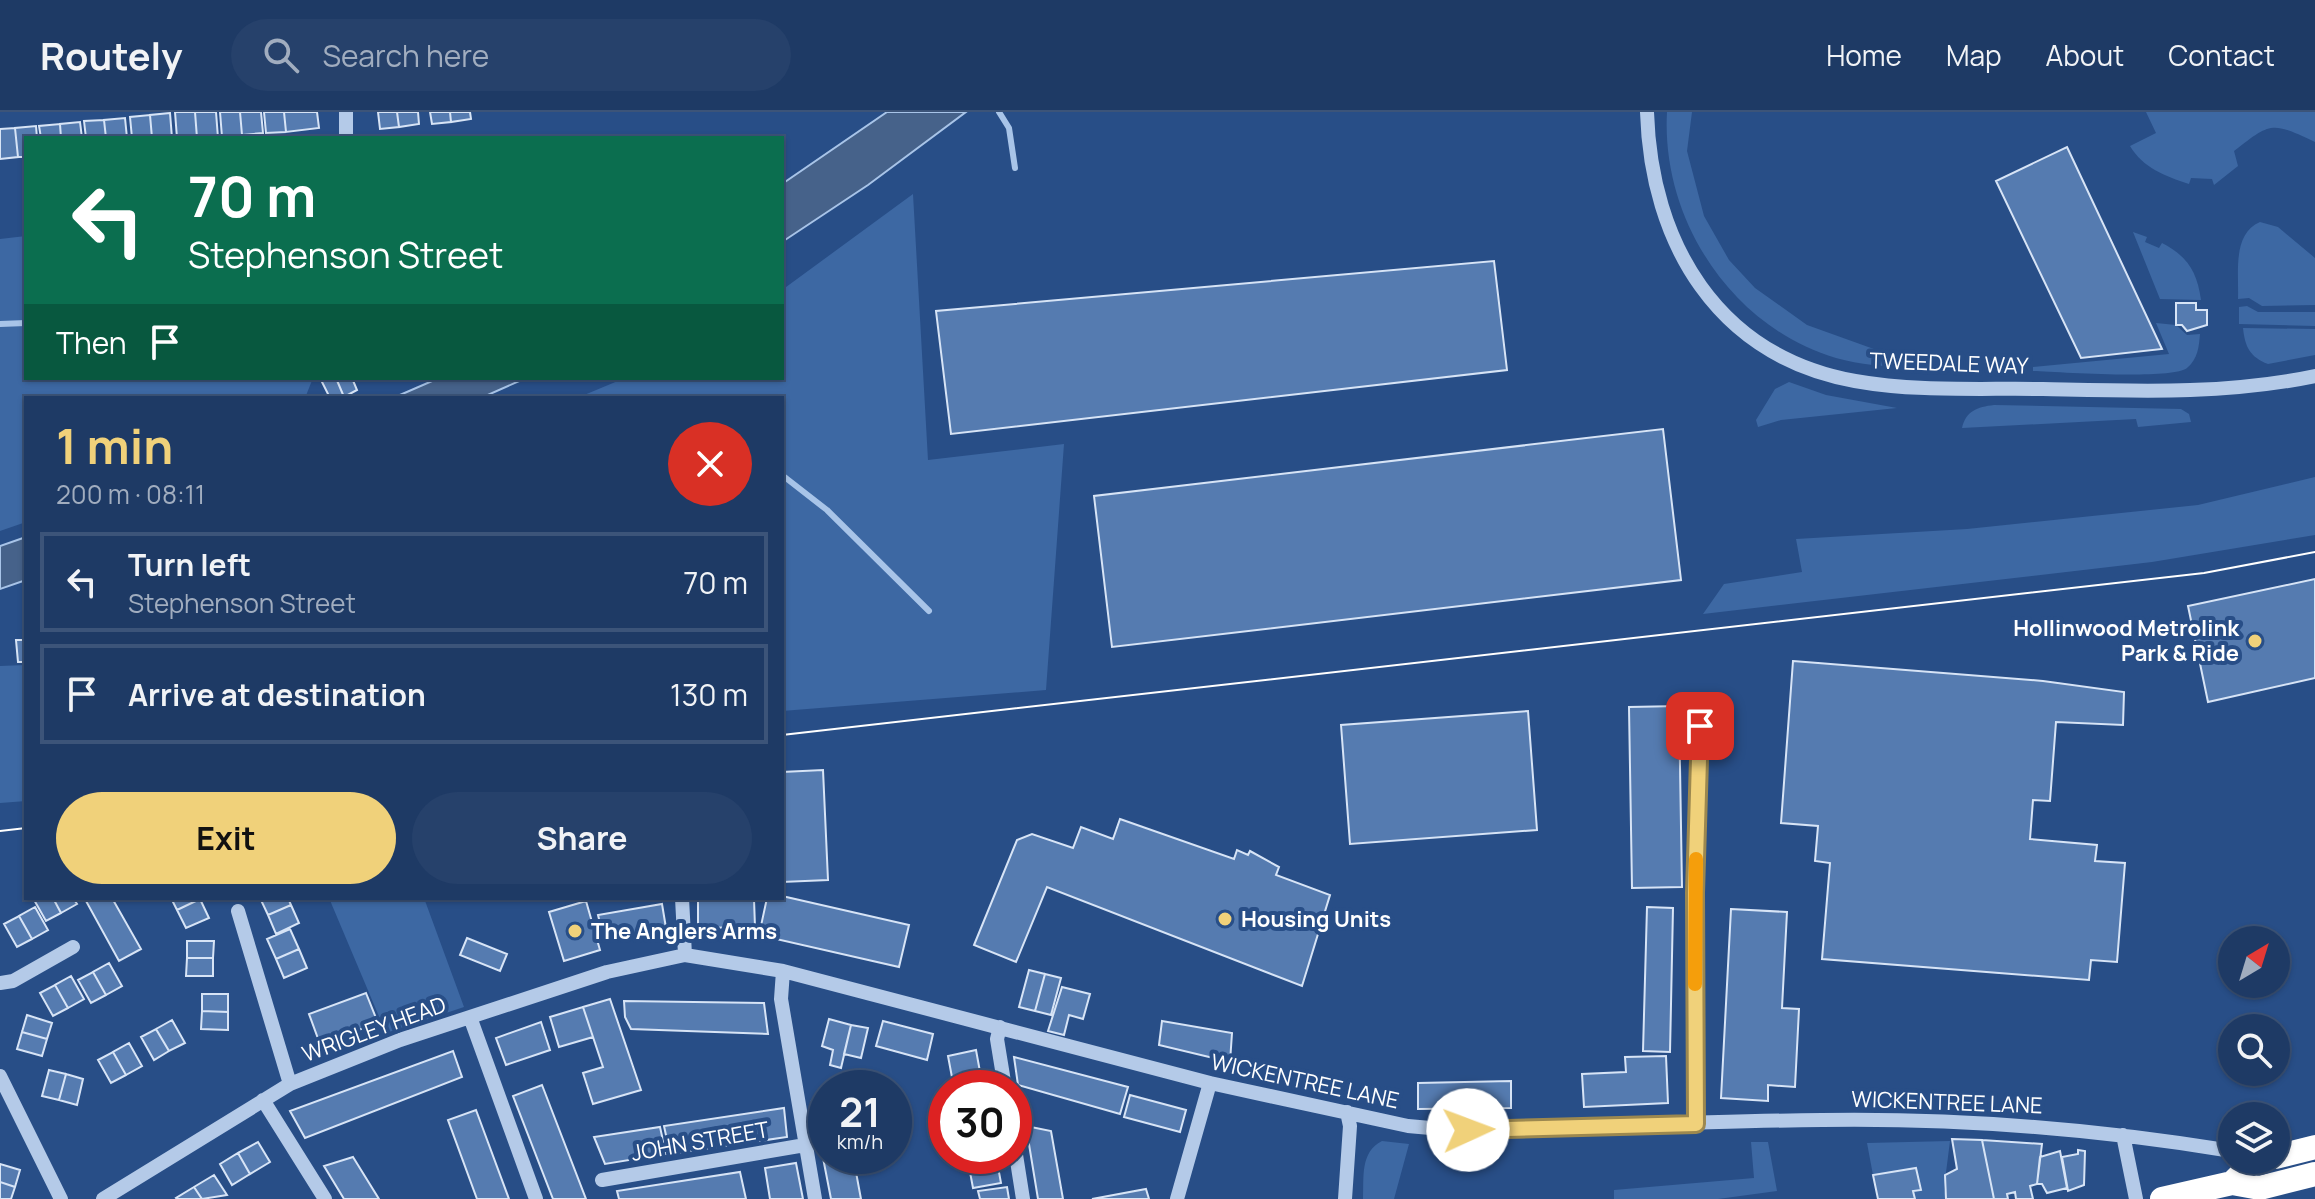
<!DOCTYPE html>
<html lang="en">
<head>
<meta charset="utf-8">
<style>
	:root { --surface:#1e3a65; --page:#26416b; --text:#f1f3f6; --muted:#a1adbf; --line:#3c5479; --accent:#f0d17a }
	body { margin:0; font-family:Manrope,sans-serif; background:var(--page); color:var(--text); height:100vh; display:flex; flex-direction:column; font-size:30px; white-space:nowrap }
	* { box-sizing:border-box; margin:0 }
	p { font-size:26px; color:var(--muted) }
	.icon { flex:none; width:44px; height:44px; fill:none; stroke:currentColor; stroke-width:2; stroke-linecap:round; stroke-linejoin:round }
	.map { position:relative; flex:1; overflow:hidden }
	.panel { position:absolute; left:24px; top:284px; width:760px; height:504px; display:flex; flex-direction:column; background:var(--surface); border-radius:0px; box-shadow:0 2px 6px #0004,0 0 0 2px var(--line) }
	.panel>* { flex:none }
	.top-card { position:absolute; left:24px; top:24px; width:760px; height:244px; border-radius:0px; box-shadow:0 2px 6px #0004,0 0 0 2px var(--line); background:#0b6e4f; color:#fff; overflow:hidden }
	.needle { width:52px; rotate:38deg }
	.tools { position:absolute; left:2218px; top:814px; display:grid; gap:16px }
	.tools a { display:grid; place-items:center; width:72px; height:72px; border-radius:50%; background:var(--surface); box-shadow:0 2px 6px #0004,0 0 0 2px var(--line); font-size:40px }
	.speed { position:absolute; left:808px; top:958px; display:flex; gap:16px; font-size:40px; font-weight:700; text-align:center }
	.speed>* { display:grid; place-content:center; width:104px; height:104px; border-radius:50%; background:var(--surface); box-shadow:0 2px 6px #0004,0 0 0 2px var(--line); line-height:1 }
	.speed small { font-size:20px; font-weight:400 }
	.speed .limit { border:12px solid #d22; background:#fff; color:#111 }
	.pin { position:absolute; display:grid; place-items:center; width:68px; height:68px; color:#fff; margin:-34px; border-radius:16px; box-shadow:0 4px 12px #0006 }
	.me { position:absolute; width:88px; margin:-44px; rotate:88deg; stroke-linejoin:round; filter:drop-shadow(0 0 6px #0008) }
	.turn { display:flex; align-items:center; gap:28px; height:168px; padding:0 32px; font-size:36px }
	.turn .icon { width:104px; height:104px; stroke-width:2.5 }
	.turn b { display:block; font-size:56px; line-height:68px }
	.then { display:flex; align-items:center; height:76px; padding:0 32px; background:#0003; gap:16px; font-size:30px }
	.round { display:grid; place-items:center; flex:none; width:84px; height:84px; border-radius:42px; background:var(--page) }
	.headline { display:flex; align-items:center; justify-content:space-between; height:136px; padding:0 32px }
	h1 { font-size:48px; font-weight:700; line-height:60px; color:var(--accent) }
	.cta { display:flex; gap:16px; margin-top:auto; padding:16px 32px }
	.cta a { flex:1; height:92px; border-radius:48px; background:var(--accent); color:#111; font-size:32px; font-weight:700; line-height:92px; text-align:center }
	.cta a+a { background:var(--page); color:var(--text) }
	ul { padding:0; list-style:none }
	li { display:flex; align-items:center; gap:24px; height:100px; margin:0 16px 12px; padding:0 16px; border:4px solid var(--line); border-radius:0px }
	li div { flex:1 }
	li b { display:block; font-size:30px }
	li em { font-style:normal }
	header { display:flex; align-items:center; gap:48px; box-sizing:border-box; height:112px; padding:0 40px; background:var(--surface); border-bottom:2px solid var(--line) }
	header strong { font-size:38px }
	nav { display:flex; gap:44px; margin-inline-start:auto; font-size:28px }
	.search { width:560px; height:72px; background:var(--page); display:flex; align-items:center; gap:20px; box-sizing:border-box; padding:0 28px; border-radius:44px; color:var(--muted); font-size:30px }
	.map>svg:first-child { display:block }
</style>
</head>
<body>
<header>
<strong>Routely</strong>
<div class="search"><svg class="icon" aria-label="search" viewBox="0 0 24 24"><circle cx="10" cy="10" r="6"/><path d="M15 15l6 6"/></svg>Search here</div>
<nav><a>Home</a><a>Map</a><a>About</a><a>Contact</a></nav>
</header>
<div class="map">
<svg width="2315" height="1087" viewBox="0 0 2315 1087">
	<rect width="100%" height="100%" fill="#284e87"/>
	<path fill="#3d68a3" d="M1667,0H1692L1687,39L1704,104L1729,148L1755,176L1807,213L1910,250V256C1885,254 1860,253 1836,246C1731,215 1661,107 1667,0Z
		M2146,0H2315V30C2272,10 2272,9 2234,39L2238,54L2214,73L2212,67L2191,66L2189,72C2165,64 2143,56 2130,34L2156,21Z
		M913,82L928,348L1064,332L1046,578L782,599V286H577L625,266H782V178Z
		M2260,110L2278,115L2315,146V193L2262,194L2249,186L2238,187C2239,161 2232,122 2260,110Z
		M2133,120L2147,125L2145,130L2159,136L2162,131C2187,144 2197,159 2201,188L2160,187Z
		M26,124V266H313L305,286H26V410L0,419V127Z
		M2247,194L2258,200H2315V214L2239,212V195Z
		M2156,211L2176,213L2187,223L2200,222C2199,234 2198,247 2187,256C2171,268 2059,260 2033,259V255L2169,242Z
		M2243,216L2315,217V243L2268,252C2250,245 2245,235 2243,216Z
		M1789,270L1826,283L1897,296L1781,308L1758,315L1756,308L1775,277Z
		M1994,293L2181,297L2189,302L2191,310L2138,315L2136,307L1962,316C1966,299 1977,295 1994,293Z
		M2315,365V423L2152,450L1703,502L1724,472L1802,460L1796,427L1967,417L2198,393Z
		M26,553V689L0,691V554Z
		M329,786H424L464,895L386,921Z
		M1382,1029L1409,1032L1394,1087H1363C1364,1065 1360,1040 1382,1029Z
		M1950,1029L1944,1076L1946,1087H1915L1913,1079L1920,1078L1873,1063L1867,1031Z
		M1751,1030H1768L1777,1079L1718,1087H1614V1078L1754,1066Z"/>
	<path fill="#46628a" stroke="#a8c4e8" stroke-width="2" d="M887,0H966L868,73L782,130V72Z
		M439,266H526L481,286H393Z
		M26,425V468L0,477V434Z"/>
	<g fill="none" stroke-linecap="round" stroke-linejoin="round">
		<path stroke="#a8c4e8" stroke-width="6" d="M999,0L1009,16L1015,56
			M0,212L26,211
			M782,363L827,398L929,499"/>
	</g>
	<path fill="#557bb0" stroke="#d7e4f6" stroke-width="2" d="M175,0H195L197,26H177Z
		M195,0H216L218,26H197Z
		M220,0H240L242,23L222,25Z
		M240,0H261L263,21L242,23Z
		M264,0H284L286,20L266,21Z
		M284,0H317L319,16L286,20Z
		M378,0H397L399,15L380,17Z
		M397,0H418L419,12L399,15Z
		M430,0H450L451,10L432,12Z
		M450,0H470L471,7L451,10Z
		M170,1L172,26H152L150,3Z
		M150,3L152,26H132L130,5Z
		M125,6L127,26H106L104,8Z
		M104,8L106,26H86L84,9Z
		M80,10L82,26H61L60,12Z
		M60,12L61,26H41L39,14Z
		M36,14L37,26H26V45H18L15,16Z
		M15,16L18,45L0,47V17Z
		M2067,35L2162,237L2081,246L1996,69Z
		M1494,149L1507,258L951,322L936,199Z
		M2176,191H2196V198H2207V213L2187,219L2182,213H2176Z
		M320,266H336L344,285L330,286Z
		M336,266H352L357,278L344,285Z
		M1663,317L1681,468L1112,535L1094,384Z
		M2315,467V566L2208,590L2188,494Z
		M16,528H26V550H18Z
		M1793,549L2043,569L2124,580L2123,613L2056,610L2050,689L2033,688L2030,727L2097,733L2095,749L2125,751L2117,850L2091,848L2089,868L1822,847L1830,751L1815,749L1818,714L1781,711Z
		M1679,594L1682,775L1632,776L1629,595Z
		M1528,599L1537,718L1350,732L1341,613Z
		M823,658L828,768L782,770V660Z
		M1120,707L1234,747L1237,738L1248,743L1250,739L1279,755L1276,763L1330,783L1302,874L1047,775L1016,850L974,833L1017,728L1032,722L1073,736L1081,715L1113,727Z
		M782,784L909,813L899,855L759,823L767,786Z
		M33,786H53L61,801L46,809Z
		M53,786H73L77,792L61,801Z
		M92,786H112L141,837L119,849L86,789Z
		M171,786H199L200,787L177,798Z
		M260,786H288L291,793L268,803Z
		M200,787L209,806L186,816L177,798Z
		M754,787L755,815L698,816V789Z
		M586,789L600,838L564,849L549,800Z
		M662,792L666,816L604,827L598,803Z
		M291,793L299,811L276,822L268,803Z
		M35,795L48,818L32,827L19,804Z
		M1647,795L1673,796L1670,940L1643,939Z
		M1731,797L1787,800L1782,896L1799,897L1795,975L1768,973V989L1721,986Z
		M19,804L32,827L17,835L4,812Z
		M290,817L299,837L276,847L267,827Z
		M467,826L507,842L500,859L460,843Z
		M187,829H214L213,846H187Z
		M299,837L307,856L284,866L276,847Z
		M187,846H213V864H186Z
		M109,851L122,874L106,883L93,860Z
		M1029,858L1045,862L1035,899L1019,895Z
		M93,860L106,883L91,891L78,868Z
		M1045,862L1061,866L1051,903L1035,899Z
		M71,864L84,887L68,896L55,873Z
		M55,873L68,896L53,904L40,881Z
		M1062,875L1090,882L1083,907L1069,903L1064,923L1048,919Z
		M366,881L378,911L320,932L309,902Z
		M202,882H228V900L202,899Z
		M610,887L641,978L593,992L583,961L603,955L583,895Z
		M624,889L764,891L768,922L631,917L625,905Z
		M583,895L593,925L559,935L550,905Z
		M202,899L228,900V918L201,917Z
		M27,903L52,911L47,927L22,920Z
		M829,907L851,913L841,956L830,953L833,938L822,934Z
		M172,908L185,931L169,939L156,917Z
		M883,909L933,922L927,948L876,934Z
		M1162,909L1232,921L1230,950L1159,933Z
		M541,910L550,938L506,953L496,926Z
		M851,913L868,916L861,946L844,942Z
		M156,917L169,939L154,948L141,925Z
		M22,920L47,927L42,944L17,937Z
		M129,931L142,954L126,963L113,940Z
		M976,938L983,976H954L948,944Z
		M453,939L462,965L305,1026L290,999Z
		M113,940L126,963L111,971L98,948Z
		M1666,944L1668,991L1584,995L1582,962L1626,960L1625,945Z
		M1014,945L1128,975L1120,1002L1018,973Z
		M49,958L66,962L59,988L42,984Z
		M66,962L83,967L77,993L59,988Z
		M1511,969V996L1418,997V971Z
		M542,973L586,1087H553L513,984Z
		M1130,983L1186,998L1180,1020L1124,1005Z
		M826,986V1044H853L861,1087H831L812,989Z
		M784,996L787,1025L670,1042L664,1014Z
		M476,998L509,1087H477L448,1008Z
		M1026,1014L1051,1019L1063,1087H1038Z
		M660,1015L666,1042L605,1052L594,1025Z
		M1952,1027L1982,1028L1994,1087H1946L1945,1063L1957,1057Z
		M1982,1028L2042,1032L2037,1072L2030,1074L2033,1087H2016L2015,1080L2007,1082L2008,1087H1994Z
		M258,1030L270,1050L250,1062L238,1041Z
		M2078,1038L2085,1039L2084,1073L2068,1079L2062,1045L2078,1042Z
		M2060,1039L2067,1076L2047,1081L2042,1072H2037L2040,1045Z
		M238,1041L250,1062L232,1073L220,1052Z
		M967,1044H996L1001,1071L973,1076Z
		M353,1045L379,1087H344L324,1054Z
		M796,1051L803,1087H770L765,1056Z
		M0,1052L20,1058L15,1075L0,1070Z
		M1916,1056L1921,1078L1913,1079L1915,1087H1878L1873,1063Z
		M740,1060L746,1087H619L617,1079Z
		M214,1063L227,1083L202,1087L194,1075Z
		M0,1070L15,1075L11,1087H0Z
		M194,1075L202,1087H177L176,1086Z
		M1007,1075L1009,1087H980L978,1079Z
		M1146,1077L1149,1087H1092Z"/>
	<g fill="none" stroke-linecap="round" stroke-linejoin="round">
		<path stroke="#b4cae8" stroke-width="14" d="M1647,0C1651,131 1717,244 1855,269C1916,280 1981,276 2043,277C2134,279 2225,283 2315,264
			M346,26V0
			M682,786L685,843
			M238,799L290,972
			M783,859L781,887L815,1087
			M0,871L13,869L73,835
			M470,905L536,1087
			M1000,915L997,927L1005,976
			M0,964L61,1087
			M263,988L325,1087
			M1696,1012L1695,781L1700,614
			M2123,1023L2136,1087
			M1014,1030L1023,1087
			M602,1068L805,1033
			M103,1087L290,972L400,928L607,860L685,843L783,859L1210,971L1408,1014L1453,1018C1576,1016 1699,1009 1822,1008C1959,1006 2097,1017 2232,1039
			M1177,1087L1210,971
			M1345,1087L1350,1014L1347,1000"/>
		<path stroke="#fff" stroke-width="24" d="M2276,1045L2315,1035
			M2232,1071L2251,1052L2266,1048
			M2162,1087L2232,1071L2260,1076L2315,1062"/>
		<path stroke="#fff" stroke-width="2" d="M782,623L2204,461L2315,440
			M0,719L26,716"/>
	</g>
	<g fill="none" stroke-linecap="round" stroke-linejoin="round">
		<g stroke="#9c884f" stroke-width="20">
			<path id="route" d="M1468,1018L1696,1012L1695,781L1700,614"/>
		</g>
		<use href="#route" stroke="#f0d17a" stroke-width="14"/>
		<path stroke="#f59e0b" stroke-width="14" d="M1695,872L1696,747"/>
	</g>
	<g fill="#f0d17a" stroke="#284e87" stroke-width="3">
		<circle cx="2255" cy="529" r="8"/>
		<circle cx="1225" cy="807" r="8"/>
		<circle cx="575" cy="819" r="8"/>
	</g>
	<g text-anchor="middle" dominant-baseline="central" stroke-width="8" stroke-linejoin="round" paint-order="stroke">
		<g font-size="22" fill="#fff" stroke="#284e87">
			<text transform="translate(1949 251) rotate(2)">TWEEDALE WAY</text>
			<text transform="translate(374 917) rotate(-20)">WRIGLEY HEAD</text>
			<text transform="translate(1305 969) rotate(12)">WICKENTREE LANE</text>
			<text transform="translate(1947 990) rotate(2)">WICKENTREE LANE</text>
			<text transform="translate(700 1029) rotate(-10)">JOHN STREET</text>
		</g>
		<g font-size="22" font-weight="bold" fill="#fff" stroke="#284e87" text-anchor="start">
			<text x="2239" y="516" text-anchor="end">Hollinwood Metrolink<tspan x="2239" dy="25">Park &amp; Ride</tspan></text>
			<text x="1241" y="807">Housing Units</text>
			<text x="591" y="819">The Anglers Arms</text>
		</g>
	</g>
</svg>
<div class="tools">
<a><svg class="needle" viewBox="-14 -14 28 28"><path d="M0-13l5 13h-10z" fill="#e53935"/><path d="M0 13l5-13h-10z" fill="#a1adbf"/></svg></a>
<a><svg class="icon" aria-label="search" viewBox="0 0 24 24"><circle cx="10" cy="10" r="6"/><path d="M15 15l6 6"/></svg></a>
<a><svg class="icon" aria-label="layers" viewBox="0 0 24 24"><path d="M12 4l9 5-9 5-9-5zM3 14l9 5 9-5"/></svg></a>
</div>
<div class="speed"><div>21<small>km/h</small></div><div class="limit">30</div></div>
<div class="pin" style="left:1700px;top:614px;background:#d93025"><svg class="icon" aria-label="arrive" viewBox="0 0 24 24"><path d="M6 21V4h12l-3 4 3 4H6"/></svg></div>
<svg class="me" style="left:1468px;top:1018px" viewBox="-20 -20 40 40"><circle r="19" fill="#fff"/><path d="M0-13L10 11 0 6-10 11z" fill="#f0d17a"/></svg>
<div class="top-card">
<div class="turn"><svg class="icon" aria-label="left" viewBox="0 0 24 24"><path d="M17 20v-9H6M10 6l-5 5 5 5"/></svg><div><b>70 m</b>Stephenson Street</div></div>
<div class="then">Then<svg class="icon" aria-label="arrive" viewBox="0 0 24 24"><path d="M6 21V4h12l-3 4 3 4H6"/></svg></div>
</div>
<section class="panel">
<div class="headline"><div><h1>1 min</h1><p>200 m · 08:11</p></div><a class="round" style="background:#d93025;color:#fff"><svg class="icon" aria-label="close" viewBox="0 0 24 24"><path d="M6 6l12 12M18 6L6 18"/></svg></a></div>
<ul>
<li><svg class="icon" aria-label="left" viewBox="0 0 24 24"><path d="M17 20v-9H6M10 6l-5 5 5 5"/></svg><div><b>Turn left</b><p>Stephenson Street</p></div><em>70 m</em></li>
<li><svg class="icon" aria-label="arrive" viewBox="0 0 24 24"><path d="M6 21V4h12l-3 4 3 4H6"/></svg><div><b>Arrive at destination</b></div><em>130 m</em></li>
</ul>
<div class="cta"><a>Exit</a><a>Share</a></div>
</section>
</div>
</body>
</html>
